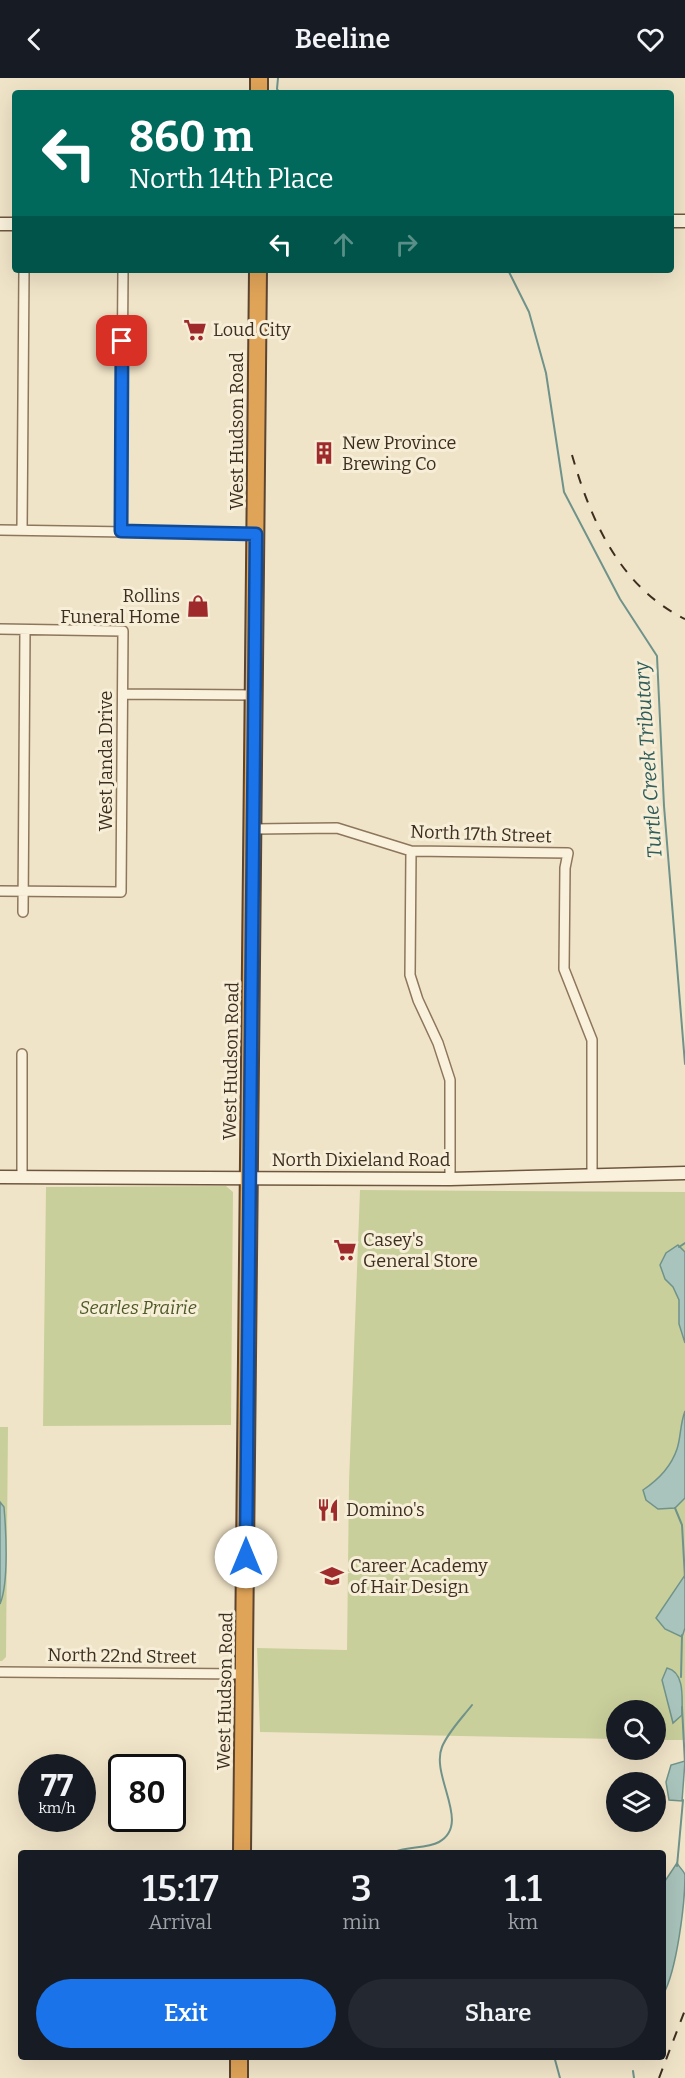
<!DOCTYPE html>
<html lang="en">
<head>
<meta charset="utf-8">
<style>
	:root { --surface:#171b24; --page:#242831; --text:#f1f3f6; --muted:#9ea1a6; --accent:#1a73e8 }
	body { margin:0; font-family:Bitter,serif; background:var(--page); color:var(--text); height:100vh; display:flex; flex-direction:column; font-size:22px; white-space:nowrap }
	* { box-sizing:border-box; margin:0 }
	p { font-size:20px; color:var(--muted) }
	.icon { flex:none; width:33px; height:33px; fill:none; stroke:currentColor; stroke-width:2; stroke-linecap:round; stroke-linejoin:round }
	.map { position:relative; flex:1; overflow:hidden }
	.drawer { position:absolute; left:18px; top:1772px; width:648px; height:210px; display:flex; flex-direction:column; background:var(--surface); border-radius:6px; box-shadow:0 6px 24px #0002 }
	.drawer>* { flex:none }
	.top-card { position:absolute; left:12px; top:12px; width:662px; height:183px; border-radius:6px; box-shadow:0 6px 24px #0002; background:#00695c; color:#fff; overflow:hidden }
	.buttons { position:absolute; left:606px; top:1622px; display:grid; gap:12px }
	.buttons a { display:grid; place-items:center; width:60px; height:60px; border-radius:50%; background:var(--surface); box-shadow:0 6px 24px #0002; font-size:30px }
	.speed { position:absolute; left:18px; top:1676px; display:flex; gap:12px; font-size:30px; font-weight:700; text-align:center }
	.speed>* { display:grid; place-content:center; width:78px; height:78px; border-radius:50%; background:var(--surface); box-shadow:0 6px 24px #0002; line-height:1 }
	.speed small { font-size:15px; font-weight:400 }
	.speed .limit { border:3px solid #111; border-radius:9px; background:#fff; color:#111 }
	.pin { position:absolute; display:grid; place-items:center; width:51px; height:51px; color:#fff; margin:-26px; border-radius:12px; box-shadow:0 3px 9px #0006 }
	.me { position:absolute; width:66px; margin:-33px; rotate:0deg; stroke-linejoin:round; filter:drop-shadow(0 0 4px #0008) }
	.turn { display:flex; align-items:center; gap:21px; height:126px; padding:0 18px; font-size:27px }
	.turn .icon { width:78px; height:78px; stroke-width:2.5 }
	.turn b { display:block; font-size:42px; line-height:51px }
	.lanes { display:flex; align-items:center; height:57px; padding:0 18px; background:#0003; justify-content:center; gap:30px; direction:ltr }
	.lanes .off { opacity:.35 }
	.eta { display:flex; justify-content:space-evenly; align-items:center; height:102px; text-align:center }
	.eta b { font-size:36px; font-weight:600; line-height:42px }
	.primary-button { display:flex; gap:12px; margin-top:auto; padding:12px 18px }
	.primary-button a { flex:1; height:69px; border-radius:36px; background:var(--accent); color:#fff; font-size:24px; font-weight:600; line-height:69px; text-align:center }
	.primary-button a+a { background:var(--page); color:var(--text) }
	header { display:flex; justify-content:space-between; align-items:center; height:78px; padding:0 18px; background:var(--surface); font-size:27px; font-weight:600 }
	.map>svg:first-child { display:block }
</style>
</head>
<body>
<header><svg class="icon" aria-label="back" viewBox="0 0 24 24"><path d="M15 5l-7 7 7 7"/></svg>Beeline<svg class="icon" aria-label="heart" viewBox="0 0 24 24"><path d="M12 20l-8-8c-3-5 5-10 8-4 3-6 11-1 8 4z"/></svg></header>
<div class="map">
<svg width="685" height="2000" viewBox="0 0 685 2000">
	<rect width="100%" height="100%" fill="#f0e4c8"/>
	<path fill="#c9cf9b" d="M226,1108L233,1114L231,1347L43,1348L46,1109Z
		M360,1112L685,1114V1662H656V1632H616V1661L260,1654L257,1570L347,1572L349,1404Z
		M0,1349H8L6,1579L2,1583H0Z"/>
	<path fill="#a9c4bc" stroke="#6f938a" stroke-width="1.5" d="M678,1167L685,1174V1265L679,1246V1222L673,1209L665,1201L660,1187L666,1175Z
		M685,1333V1420L675,1430L658,1431L646,1422L643,1412C658,1402 671,1389 677,1371C681,1359 680,1346 685,1333Z
		M0,1424L4,1429C6,1452 9,1505 0,1526Z
		M685,1497V1550L682,1559L665,1551L656,1540Z
		M667,1590C685,1594 682,1620 682,1637L673,1645L662,1602Z
		M685,1683L682,1723L669,1722L666,1704L671,1687Z
		M677,1785C679,1789 684,1793 685,1797C685,1825 677,1892 663,1917V1806Z"/>
	<g fill="none" stroke-linecap="round" stroke-linejoin="round">
		<path stroke="#6f938a" stroke-width="2" d="M278,0L277,11L280,15
			M508,192L529,234L546,295L564,414L620,521L657,578L664,728L685,986
			M679,1169L685,1165
			M675,1430L682,1447L685,1500
			M681,1599L682,1557
			M682,1629L685,1686
			M394,1774C408,1768 426,1771 439,1764C472,1746 430,1698 442,1669C448,1654 462,1640 472,1627
			M677,1788L683,1722
			M554,1978L560,2000
			M633,1993L634,2000"/>
		<g stroke="#8d765c" stroke-width="12">
			<path id="street" d="M0,452L256,456
				M22,452L24,192
				M121,453L123,192
				M0,551L123,553L121,814L0,813
				M123,616L254,617
				M252,751L337,750L411,773L568,775L565,790L564,891L592,962V1096
				M411,773L410,897L418,922L438,965L450,1002V1101
				M23,834L25,552
				M22,1099V976
				M0,1594L245,1596"/>
		</g>
		<g stroke="#6f573f" stroke-width="15">
			<path id="secondary" d="M670,143H685
				M0,146H15
				M0,1099L450,1101L685,1095"/>
		</g>
		<g stroke="#5b4430" stroke-width="20">
			<path id="highway" d="M259,15V0
				M242,1774L258,192
				M239,2000V1978"/>
		</g>
		<use href="#street" stroke="#faf1dc" stroke-width="9"/>
		<use href="#secondary" stroke="#faf1dc" stroke-width="12"/>
		<use href="#highway" stroke="#e0a458" stroke-width="16"/>
		<path stroke="#3d2e20" stroke-width="2" stroke-dasharray="10 10" stroke-linecap="butt" d="M572,377C591,443 620,509 685,541
			M659,2000L685,1932"/>
	</g>
	<g fill="none" stroke-linecap="round" stroke-linejoin="round">
		<g stroke="#114b97" stroke-width="15">
			<path id="route" d="M122,263L121,453L256,456L246,1479"/>
		</g>
		<use href="#route" stroke="#1a73e8" stroke-width="10"/>
	</g>
	<defs>
		<g id="supermarket-bare" transform="scale(1.8)"><path d="M-6-5.5h2.5l.6 2H6L4.5 2H-2.5L-4.4-4H-6ZM-1.5 3.2a1.3 1.3 0 1 0 .1 0ZM3 3.2a1.3 1.3 0 1 0 .1 0Z" fill="#9e2a2b" stroke="#f7eed8" stroke-width="2.5" paint-order="stroke"/></g>
		<g id="building-bare" transform="scale(1.8)"><path d="M-4-6H4V6H1V3H-1V6H-4ZM-2.5-4.3h1.7v1.8h-1.7ZM.8-4.3h1.7v1.8H.8ZM-2.5-1h1.7V.8h-1.7ZM.8-1h1.7V.8H.8Z" fill="#9e2a2b" stroke="#f7eed8" stroke-width="2.5" paint-order="stroke"/></g>
		<g id="shop-bare" transform="scale(1.8)"><path d="M-5-2.5h2.3a2.7 3.5 0 0 1 5.4 0H5L5.5 6h-11ZM-1.5-2.5h3a1.5 2.3 0 0 0-3 0Z" fill="#9e2a2b" stroke="#f7eed8" stroke-width="2.5" paint-order="stroke"/></g>
		<g id="restaurant-bare" transform="scale(1.8)"><path d="M-5-6h1v4h1v-4h1v4h1v-4h1v5L-1.5 .5V6h-2V.5L-5-1ZM5-6V6H3V1.5H1.5Q1.5-4 5-6Z" fill="#9e2a2b" stroke="#f7eed8" stroke-width="2.5" paint-order="stroke"/></g>
		<g id="school-bare" transform="scale(1.8)"><path d="M0-5L7-2L0 1L-7-2ZM-4 1L0 2.5L4 1V4Q0 6-4 4Z" fill="#9e2a2b" stroke="#f7eed8" stroke-width="2.5" paint-order="stroke"/></g>
	</defs>
	<g fill-rule="evenodd">
		<use href="#supermarket-bare" x="195" y="252"/>
		<use href="#building-bare" x="324" y="375"/>
		<use href="#shop-bare" x="198" y="528"/>
		<use href="#supermarket-bare" x="345" y="1172"/>
		<use href="#restaurant-bare" x="328" y="1432"/>
		<use href="#school-bare" x="332" y="1498"/>
	</g>
	<g text-anchor="middle" dominant-baseline="central" stroke-width="6" stroke-linejoin="round" paint-order="stroke">
		<g font-size="18" fill="#3d2e20" stroke="#f7eed8" text-anchor="start">
			<text x="213" y="252">Loud City</text>
			<text x="342" y="365">New Province<tspan x="342" dy="21">Brewing Co</tspan></text>
			<text x="180" y="518" text-anchor="end">Rollins<tspan x="180" dy="21">Funeral Home</tspan></text>
			<text x="363" y="1162">Casey's<tspan x="363" dy="21">General Store</tspan></text>
			<text x="346" y="1432">Domino's</text>
			<text x="350" y="1488">Career Academy<tspan x="350" dy="21">of Hair Design</tspan></text>
		</g>
		<g font-size="18" fill="#3d2e20" stroke="#f7eed8">
			<text transform="translate(237 353) rotate(-90)">West Hudson Road</text>
			<text transform="translate(106 683) rotate(-90)">West Janda Drive</text>
			<text transform="translate(481 756) rotate(2)">North 17th Street</text>
			<text transform="translate(231 983) rotate(-89)">West Hudson Road</text>
			<text x="361" y="1082">North Dixieland Road</text>
			<text transform="translate(122 1578) rotate(1)">North 22nd Street</text>
			<text transform="translate(225 1613) rotate(-89)">West Hudson Road</text>
		</g>
		<g font-size="18" font-style="italic" fill="#4d5a26" stroke="#f7eed8">
			<text x="138" y="1230">Searles Prairie</text>
		</g>
		<g font-size="20" font-style="italic" fill="#2f5d5a" stroke="#f7eed8">
			<text transform="translate(648 682) rotate(-94)">Turtle Creek Tributary</text>
		</g>
	</g>
</svg>
<div class="buttons">
<a><svg class="icon" aria-label="search" viewBox="0 0 24 24"><circle cx="10" cy="10" r="6"/><path d="M15 15l6 6"/></svg></a>
<a><svg class="icon" aria-label="layers" viewBox="0 0 24 24"><path d="M12 4l9 5-9 5-9-5zM3 14l9 5 9-5"/></svg></a>
</div>
<div class="speed"><div>77<small>km/h</small></div><div class="limit">80</div></div>
<div class="pin" style="left:122px;top:263px;background:#d93025"><svg class="icon" aria-label="arrive" viewBox="0 0 24 24"><path d="M6 21V4h12l-3 4 3 4H6"/></svg></div>
<svg class="me" style="left:246px;top:1479px" viewBox="-20 -20 40 40"><circle r="19" fill="#fff"/><path d="M0-13L10 11 0 6-10 11z" fill="#1a73e8"/></svg>
<div class="top-card">
<div class="turn"><svg class="icon" aria-label="left" viewBox="0 0 24 24"><path d="M17 20v-9H6M10 6l-5 5 5 5"/></svg><div><b>860 m</b>North 14th Place</div></div>
<div class="lanes"><svg class="icon" aria-label="left" viewBox="0 0 24 24"><path d="M17 20v-9H6M10 6l-5 5 5 5"/></svg><svg class="icon off" aria-label="ahead" viewBox="0 0 24 24"><path d="M12 20V5M6 11l6-6 6 6"/></svg><svg class="icon off" aria-label="right" viewBox="0 0 24 24"><path d="M7 20v-9h11M14 6l5 5-5 5"/></svg></div>
</div>
<section class="drawer">
<div class="eta">
<div><b>15:17</b><p>Arrival</p></div>
<div><b>3</b><p>min</p></div>
<div><b>1.1</b><p>km</p></div>
</div>
<div class="primary-button"><a>Exit</a><a>Share</a></div>
</section>
</div>
</body>
</html>
